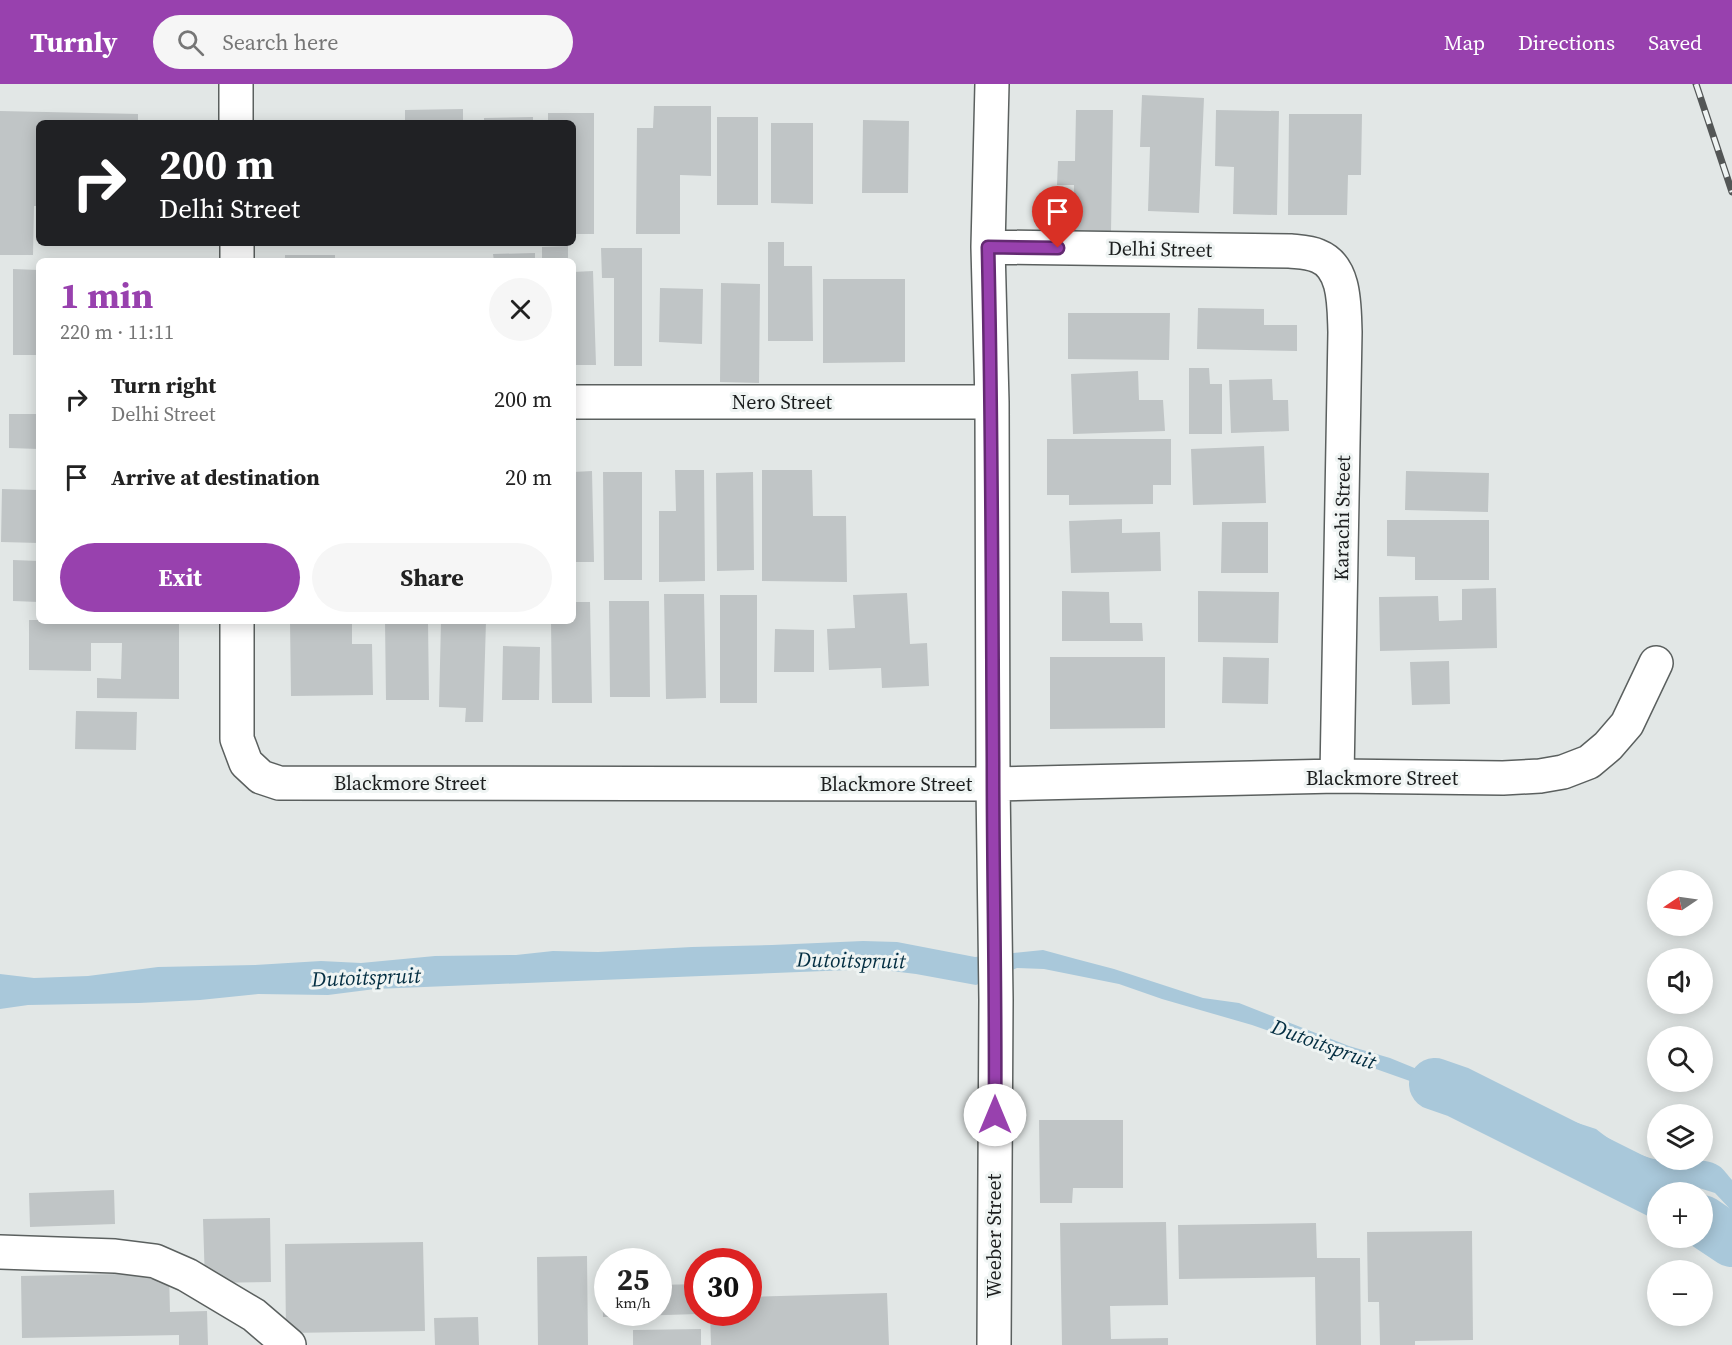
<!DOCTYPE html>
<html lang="en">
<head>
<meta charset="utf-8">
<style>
	:root { --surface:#fff; --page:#f6f6f6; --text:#222; --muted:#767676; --accent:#9841ae }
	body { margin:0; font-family:"Source Serif 4",serif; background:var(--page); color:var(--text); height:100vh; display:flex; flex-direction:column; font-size:22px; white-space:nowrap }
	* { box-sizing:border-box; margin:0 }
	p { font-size:20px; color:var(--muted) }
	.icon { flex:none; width:33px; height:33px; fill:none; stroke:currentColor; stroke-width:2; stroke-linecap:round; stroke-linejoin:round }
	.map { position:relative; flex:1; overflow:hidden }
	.side { position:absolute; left:36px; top:174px; width:540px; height:366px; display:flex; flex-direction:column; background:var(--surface); border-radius:9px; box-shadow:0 3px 15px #0003 }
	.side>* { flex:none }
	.guide { position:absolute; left:36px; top:36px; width:540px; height:126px; border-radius:9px; box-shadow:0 3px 15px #0003; background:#202124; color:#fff; overflow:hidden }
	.needle { width:39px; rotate:257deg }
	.controls { position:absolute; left:1647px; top:786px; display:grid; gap:12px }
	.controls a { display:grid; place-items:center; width:66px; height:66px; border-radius:50%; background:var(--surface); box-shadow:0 3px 15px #0003; font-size:30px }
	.speed { position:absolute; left:594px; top:1164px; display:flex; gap:12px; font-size:30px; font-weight:700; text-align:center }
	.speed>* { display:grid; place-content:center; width:78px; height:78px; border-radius:50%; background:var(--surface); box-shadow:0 3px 15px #0003; line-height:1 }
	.speed small { font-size:15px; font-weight:400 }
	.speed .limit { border:9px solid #d22; background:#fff; color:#111 }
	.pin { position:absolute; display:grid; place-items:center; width:51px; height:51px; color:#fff; margin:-62px -26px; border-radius:50% 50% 50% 0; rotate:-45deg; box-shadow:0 0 6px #0007 }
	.pin .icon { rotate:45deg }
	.me { position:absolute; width:66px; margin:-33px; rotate:0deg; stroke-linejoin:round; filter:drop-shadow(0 0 4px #0008) }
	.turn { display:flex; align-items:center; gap:21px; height:126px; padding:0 24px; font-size:27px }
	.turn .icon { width:78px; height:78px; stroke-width:2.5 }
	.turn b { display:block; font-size:42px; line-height:51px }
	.round { display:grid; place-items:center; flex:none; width:63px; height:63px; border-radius:32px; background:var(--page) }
	.headline { display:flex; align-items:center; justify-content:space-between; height:102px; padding:0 24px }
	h1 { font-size:36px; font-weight:700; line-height:45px; color:var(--accent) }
	.button { display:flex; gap:12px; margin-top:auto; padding:12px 24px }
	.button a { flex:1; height:69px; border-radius:36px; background:var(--accent); color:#fff; font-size:24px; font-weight:700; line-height:69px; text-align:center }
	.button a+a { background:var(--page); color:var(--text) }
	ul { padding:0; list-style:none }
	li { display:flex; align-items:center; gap:18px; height:78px; padding:0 24px }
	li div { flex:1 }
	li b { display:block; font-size:22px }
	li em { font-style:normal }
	header { display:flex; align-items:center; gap:36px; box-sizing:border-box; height:84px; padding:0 30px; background:var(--accent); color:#fff }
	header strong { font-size:28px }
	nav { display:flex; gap:33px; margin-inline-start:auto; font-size:21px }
	.search { width:420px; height:54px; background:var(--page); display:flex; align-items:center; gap:15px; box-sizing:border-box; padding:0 21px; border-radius:33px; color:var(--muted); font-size:22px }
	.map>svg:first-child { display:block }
</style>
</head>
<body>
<header>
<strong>Turnly</strong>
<div class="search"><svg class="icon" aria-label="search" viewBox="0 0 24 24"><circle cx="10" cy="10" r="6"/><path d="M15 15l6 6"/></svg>Search here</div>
<nav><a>Map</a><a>Directions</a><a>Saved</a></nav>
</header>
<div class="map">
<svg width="1732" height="1261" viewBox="0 0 1732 1261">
	<rect width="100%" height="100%" fill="#e2e7e6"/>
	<path fill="#a9c8da" d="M863,857L897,858L975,873L1043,866L1076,875L1114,885L1203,914L1239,919L1349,962L1390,974L1439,994L1596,1045C1612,1058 1630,1068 1650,1074C1670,1080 1702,1071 1719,1082C1724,1085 1728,1092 1732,1096V1127L1715,1109L1626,1081L1592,1065L1556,1053L1489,1025L1252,941L1162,915L1119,900L1044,885L1017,884L976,901L916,890L875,885L375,905L328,911L258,910L200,916L139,919L28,921L0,925V890L34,894L88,892L158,883L255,881L321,877L361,879L435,872L516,871L553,867L598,868L692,863L772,861Z"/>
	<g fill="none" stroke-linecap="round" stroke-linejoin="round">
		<path stroke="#a9c8da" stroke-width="52" d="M1435,1000L1458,1008L1658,1108
			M1702,1137L1732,1157"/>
	</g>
	<path fill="#c0c5c6" d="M1142,11L1204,14L1199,129L1148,127L1150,63H1140Z
		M654,22H711V92L680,91V150H636L637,44H653Z
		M463,25V39H405V26Z
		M1076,26H1113L1111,148H1073L1074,101H1057L1058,77H1075Z
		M1216,26L1279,27L1277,131L1233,130L1234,83L1215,82Z
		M0,27L138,30V39H39V122H34L33,171H0Z
		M548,29H594V150H573V39H548Z
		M1289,30H1362L1361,91H1348L1347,131H1288Z
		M533,33V39H484V34Z
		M717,33H758V121H717Z
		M863,36L909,37L908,109H862Z
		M771,39H813V120L771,119Z
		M768,158H784V182H812L813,257H768Z
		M568,162V177H542V163Z
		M601,164H642V282H614V194H602Z
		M535,169V177H494L493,170Z
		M285,171H335V177H285Z
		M13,185L39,186V271H13Z
		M593,187L596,281H573V188Z
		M823,195H905V278L823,279Z
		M721,199L760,200L759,299L720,298Z
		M660,204L703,205L702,260L659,258Z
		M1198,224L1264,225V241H1297V267L1197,265Z
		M1068,229H1170L1169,276L1068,275Z
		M1189,284H1209L1210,300H1222V350H1189Z
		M1138,287L1139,316H1163L1165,347L1073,350L1071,290Z
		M1272,295L1273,316H1288L1289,347L1231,349L1229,296Z
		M9,330H39V365L9,364Z
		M1047,355H1171V401H1153V420L1069,421V411H1047Z
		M1264,362L1266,419L1193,421L1191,365Z
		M675,386H704L705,497L659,498V427H676Z
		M762,386H812L813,432H846L847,498L762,497Z
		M592,387L594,478H573V388Z
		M1406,387L1489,389L1488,428L1405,426Z
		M603,388H642V496H604Z
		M753,388L754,486L717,487L716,389Z
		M2,405L39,406V459L1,458Z
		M1122,435V449L1160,448L1161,487L1071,489L1069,437Z
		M1387,436H1489V496H1415V473L1387,472Z
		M1222,438H1268V489H1221Z
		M13,476L39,477V518L13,517Z
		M1496,504L1497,564L1380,567L1379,513L1438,512L1439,537L1462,536V505Z
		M1062,507L1109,508L1110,539H1142L1143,557H1062Z
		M1198,507L1279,508L1278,559L1198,558Z
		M907,509L910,560L927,559L929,602L882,604L881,584L829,586L827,545L855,544L853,511Z
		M664,510H704L706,614L666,615Z
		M720,511H757V619H720Z
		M609,517H649L650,613H610Z
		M573,518H590L592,619H552L551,537H573Z
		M29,536H39V537H179V615L97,614V594L121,595L122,559H91V587L29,586Z
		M290,537H352V560H372L373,611L291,612Z
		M385,537H428L429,616H386Z
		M441,537H486L483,638H465L466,624L439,623Z
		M775,545L814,546V588H774Z
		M503,562L540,563L539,616H502Z
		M1050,573H1165V644L1050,645Z
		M1223,573L1269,574L1268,620L1222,619Z
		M1449,577L1450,620L1412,621L1410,578Z
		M76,627L137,628L136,666L75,665Z
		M1039,1036H1123V1104H1073L1072,1119H1040Z
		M114,1106L115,1140L30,1143L29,1109Z
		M270,1134L271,1198L205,1199L203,1135Z
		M1166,1138L1168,1221L1110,1222L1111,1255L1168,1254V1261H1062L1060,1139Z
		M1316,1139L1317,1174H1360L1361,1261H1316L1315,1193L1179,1195L1178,1141Z
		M1472,1147L1473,1256L1415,1257V1261H1380L1379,1218H1368L1367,1148Z
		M423,1158L425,1247L286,1249L285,1160Z
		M587,1172L588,1261H538L537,1173Z
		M169,1189L170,1228L207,1227L208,1261H179V1251L22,1254L21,1192Z
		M698,1200V1230L603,1233L602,1202H608V1228H658V1201Z
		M887,1209L889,1261H711L710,1228H748V1213Z
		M478,1233L479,1261H435L434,1234Z
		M701,1245V1261H633V1246Z"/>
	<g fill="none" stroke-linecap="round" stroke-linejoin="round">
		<g stroke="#5b605f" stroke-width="36">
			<path id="minor" d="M236,0V39
				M992,0L988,163L992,318L993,700L996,916L994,1261
				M237,159V177
				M988,163L1290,167C1299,168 1309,168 1318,172C1346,183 1344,223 1345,248L1337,692
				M573,318H992
				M237,537V655L246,679L261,693L279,699L993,700L1337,692L1503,694L1540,692L1563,688L1589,678L1608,662L1627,640L1656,579
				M0,1168L115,1172L155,1177L187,1191L254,1231L289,1261"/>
		</g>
		<use href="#minor" stroke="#fff" stroke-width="33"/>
		<g stroke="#535656" stroke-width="7">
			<path id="rail" d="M1696,0L1732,108"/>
		</g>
		<use href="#rail" stroke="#eff4f3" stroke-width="4.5" stroke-dasharray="14" stroke-linecap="butt"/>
	</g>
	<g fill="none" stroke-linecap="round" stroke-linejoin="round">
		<g stroke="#632a71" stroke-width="15">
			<path id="route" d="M995,1031C996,914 993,796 993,678C992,506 992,335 988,163L1058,164"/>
		</g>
		<use href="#route" stroke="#9841ae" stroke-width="10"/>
	</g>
	<g text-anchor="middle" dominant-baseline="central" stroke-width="6" stroke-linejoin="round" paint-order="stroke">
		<g font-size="20" fill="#1c1e1e" stroke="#eff4f3">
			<text transform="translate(1160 165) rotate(1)">Delhi Street</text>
			<text x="782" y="318">Nero Street</text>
			<text transform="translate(1342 434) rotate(-89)">Karachi Street</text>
			<text x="1382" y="694">Blackmore Street</text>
			<text x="410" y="699">Blackmore Street</text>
			<text x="896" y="700">Blackmore Street</text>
			<text transform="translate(994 1152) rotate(-90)">Weeber Street</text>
		</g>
		<g font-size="21" font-style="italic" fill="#022d41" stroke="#eff4f3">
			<text transform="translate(851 876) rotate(1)">Dutoitspruit</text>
			<text transform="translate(366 893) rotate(-2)">Dutoitspruit</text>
			<text transform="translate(1324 960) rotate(20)">Dutoitspruit</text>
		</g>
	</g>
</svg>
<div class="controls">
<a><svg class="needle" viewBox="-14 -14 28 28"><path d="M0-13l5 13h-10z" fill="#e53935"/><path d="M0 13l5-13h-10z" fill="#767676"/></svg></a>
<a><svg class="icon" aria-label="sound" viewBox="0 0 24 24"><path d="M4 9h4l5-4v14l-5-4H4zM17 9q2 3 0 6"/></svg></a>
<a><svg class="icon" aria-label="search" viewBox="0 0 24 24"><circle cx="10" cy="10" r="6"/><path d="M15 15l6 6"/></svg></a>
<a><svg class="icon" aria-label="layers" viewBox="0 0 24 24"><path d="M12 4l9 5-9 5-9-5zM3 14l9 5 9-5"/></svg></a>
<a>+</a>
<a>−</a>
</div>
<div class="speed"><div>25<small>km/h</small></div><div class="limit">30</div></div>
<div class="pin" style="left:1058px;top:164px;background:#d93025"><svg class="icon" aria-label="arrive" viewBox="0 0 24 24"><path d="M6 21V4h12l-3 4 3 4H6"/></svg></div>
<svg class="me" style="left:995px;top:1031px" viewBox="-20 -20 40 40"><circle r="19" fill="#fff"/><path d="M0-13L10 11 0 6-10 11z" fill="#9841ae"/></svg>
<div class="guide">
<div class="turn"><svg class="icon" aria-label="right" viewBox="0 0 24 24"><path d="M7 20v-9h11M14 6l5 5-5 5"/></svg><div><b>200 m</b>Delhi Street</div></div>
</div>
<section class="side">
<div class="headline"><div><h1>1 min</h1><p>220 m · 11:11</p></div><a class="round"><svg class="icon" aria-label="close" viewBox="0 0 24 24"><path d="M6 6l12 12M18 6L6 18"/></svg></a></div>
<ul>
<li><svg class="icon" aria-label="right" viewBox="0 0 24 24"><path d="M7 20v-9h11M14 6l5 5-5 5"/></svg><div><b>Turn right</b><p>Delhi Street</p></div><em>200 m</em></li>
<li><svg class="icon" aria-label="arrive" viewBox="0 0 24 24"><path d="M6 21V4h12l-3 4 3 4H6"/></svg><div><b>Arrive at destination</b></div><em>20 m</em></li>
</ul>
<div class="button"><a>Exit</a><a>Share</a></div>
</section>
</div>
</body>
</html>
